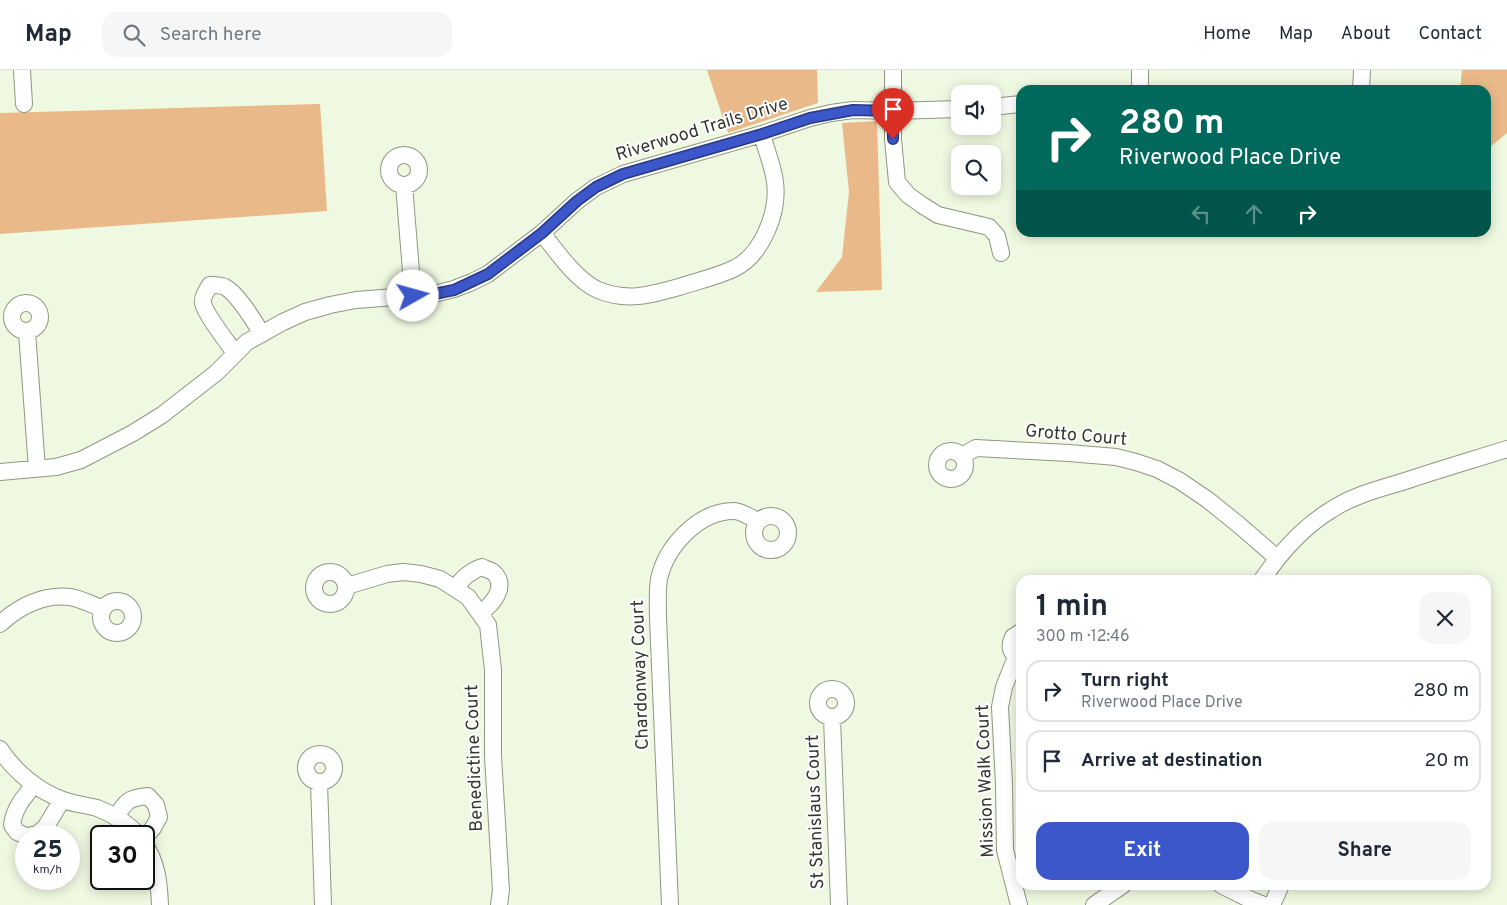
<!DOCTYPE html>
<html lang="en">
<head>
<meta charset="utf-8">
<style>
	:root { --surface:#fff; --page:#f6f6f7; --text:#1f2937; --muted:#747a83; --line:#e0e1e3; --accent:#3c57ca }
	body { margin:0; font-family:Overpass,sans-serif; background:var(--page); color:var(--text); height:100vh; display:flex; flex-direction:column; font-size:19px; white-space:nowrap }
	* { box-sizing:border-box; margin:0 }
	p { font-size:16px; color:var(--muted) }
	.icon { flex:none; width:28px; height:28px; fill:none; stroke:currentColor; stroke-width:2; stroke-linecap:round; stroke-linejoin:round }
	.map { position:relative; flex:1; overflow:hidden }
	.drawer { position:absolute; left:1016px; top:505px; width:475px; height:315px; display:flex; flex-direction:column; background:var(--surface); border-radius:15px; box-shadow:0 2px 12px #0003 }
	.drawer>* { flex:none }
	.banner { position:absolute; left:1016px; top:15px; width:475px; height:152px; border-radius:15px; box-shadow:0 2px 12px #0003; background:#00695c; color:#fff; overflow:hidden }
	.controls { position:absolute; left:951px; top:15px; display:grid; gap:10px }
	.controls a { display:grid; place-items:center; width:50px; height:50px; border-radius:10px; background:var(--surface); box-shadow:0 2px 12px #0003; font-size:25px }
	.speed { position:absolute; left:15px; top:755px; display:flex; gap:10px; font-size:25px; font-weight:700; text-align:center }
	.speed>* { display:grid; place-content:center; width:65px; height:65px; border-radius:50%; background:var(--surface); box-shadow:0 2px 12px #0003; line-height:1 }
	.speed small { font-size:12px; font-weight:400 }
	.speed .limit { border:2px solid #111; border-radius:8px; background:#fff; color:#111 }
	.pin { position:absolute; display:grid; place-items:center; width:42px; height:42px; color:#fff; margin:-51px -21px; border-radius:50% 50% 50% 0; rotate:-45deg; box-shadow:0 0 5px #0007 }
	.pin .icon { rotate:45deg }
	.me { position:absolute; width:55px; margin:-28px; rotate:83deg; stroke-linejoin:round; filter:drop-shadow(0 0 4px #0008) }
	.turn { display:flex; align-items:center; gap:18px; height:105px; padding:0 20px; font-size:22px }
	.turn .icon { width:65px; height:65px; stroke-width:2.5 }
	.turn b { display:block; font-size:35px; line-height:42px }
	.lanes { display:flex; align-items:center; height:48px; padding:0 20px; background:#0003; justify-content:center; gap:25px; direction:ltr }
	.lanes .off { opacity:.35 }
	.round { display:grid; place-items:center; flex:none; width:52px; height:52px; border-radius:15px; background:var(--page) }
	.head { display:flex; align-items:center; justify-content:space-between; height:85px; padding:0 20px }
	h1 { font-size:30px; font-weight:700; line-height:38px }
	.button { display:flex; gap:10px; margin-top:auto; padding:10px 20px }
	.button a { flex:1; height:58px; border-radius:15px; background:var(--accent); color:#fff; font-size:20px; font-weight:700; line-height:58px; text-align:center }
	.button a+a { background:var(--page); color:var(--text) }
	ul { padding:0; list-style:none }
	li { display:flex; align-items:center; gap:15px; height:62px; margin:0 10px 8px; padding:0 10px; border:2px solid var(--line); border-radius:15px }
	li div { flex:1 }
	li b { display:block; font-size:19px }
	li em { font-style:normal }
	header { display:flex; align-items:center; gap:30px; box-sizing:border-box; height:70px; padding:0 25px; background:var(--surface); border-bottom:1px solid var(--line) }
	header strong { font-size:24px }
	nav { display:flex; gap:28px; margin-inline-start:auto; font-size:18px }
	.search { width:350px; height:45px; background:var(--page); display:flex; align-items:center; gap:12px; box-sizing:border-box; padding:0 18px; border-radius:15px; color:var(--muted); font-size:19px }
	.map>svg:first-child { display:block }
</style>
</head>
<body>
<header>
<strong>Map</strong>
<div class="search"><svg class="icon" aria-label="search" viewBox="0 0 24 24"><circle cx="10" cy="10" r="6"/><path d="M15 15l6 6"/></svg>Search here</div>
<nav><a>Home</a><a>Map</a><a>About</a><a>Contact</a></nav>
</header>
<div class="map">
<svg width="1507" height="835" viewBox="0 0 1507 835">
	<rect width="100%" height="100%" fill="#eff8e1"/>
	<path fill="#eab989" d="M707,0H817L818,33L728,63Z
		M1462,0H1507V63L1490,77H1486V20H1460Z
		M320,34L327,141L0,164V43Z
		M877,51L882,220L816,222L842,187L849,122L842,53Z"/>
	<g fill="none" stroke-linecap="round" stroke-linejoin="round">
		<g stroke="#8f9782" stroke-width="18">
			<path id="minor" d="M22,0L24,34
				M893,0V69L897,112L908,125L922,135L938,145L989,157L997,166L1001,183
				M1140,0V20
				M1361,20L1362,0
				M992,37L1021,34
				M389 100a15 15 0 1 1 30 0a15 15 0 1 1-30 0Z
				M404,115L413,226
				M542,163C557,182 576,210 598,220C627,232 650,225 679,217C697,211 716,207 733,199C762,186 779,142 775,112C773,96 766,80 762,64
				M12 247a14 14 0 1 1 28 0a14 14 0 1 1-28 0Z
				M27,262L37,399
				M235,283C228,273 205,244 203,233C202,227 207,220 210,215C215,215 221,215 225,217C238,224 254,251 262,264
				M937 395a14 14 0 1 1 28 0a14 14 0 1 1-28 0Z
				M962,386L976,378L1069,383L1116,387L1136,392L1157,399L1180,411L1208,430L1239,455L1277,488
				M0,402L56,397L81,390L133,363L162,345L216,303L247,272L283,252L305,242L330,235L356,230L434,224L454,219L472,212L488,204L542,163L577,131L596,117L623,104L762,64L810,48L831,43L853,40L893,41L960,39
				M754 463a17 17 0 1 1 34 0a17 17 0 1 1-34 0Z
				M314 518a16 16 0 1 1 32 0a16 16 0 1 1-32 0Z
				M1262,510C1280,483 1303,457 1331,440C1352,426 1378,419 1402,412C1437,400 1472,390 1507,379
				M347,516L387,504L403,502L421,504L440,509L468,527L488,555L493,600V686L501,820L499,835
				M455,518C463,508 470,501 482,497C485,499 490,500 493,502C509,516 492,535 480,543
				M101 547a16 16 0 1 1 32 0a16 16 0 1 1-32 0Z
				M0,554C19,536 44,524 70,527C82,529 93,535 103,539
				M1021,562L1013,567C1008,577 1011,585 1021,589
				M1016,587L1004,617L1000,637L1004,714L1005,780L1019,835
				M818 633a14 14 0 1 1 28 0a14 14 0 1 1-28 0Z
				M832,648L839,835
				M0,679C14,701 38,721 63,730C74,734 86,735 97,738C112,744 128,753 139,766
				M306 698a14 14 0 1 1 28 0a14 14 0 1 1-28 0Z
				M319,713L323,835
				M116,747C126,731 128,728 148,726L156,735L159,747L153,758L144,768
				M26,766L17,762L12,755C14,738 24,727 34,715
				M28,766L37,764L45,758L62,730
				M144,773C157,793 159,811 160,835
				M1221,815L1251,830L1264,835
				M670,835L658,548C658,536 657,522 659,509C666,477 698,441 734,441C741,441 751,448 758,451
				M1094,835L1123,815
				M1272,835L1281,815"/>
		</g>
		<use href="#minor" stroke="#fff" stroke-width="16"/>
	</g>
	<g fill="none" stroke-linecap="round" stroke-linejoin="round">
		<g stroke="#273983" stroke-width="12">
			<path id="route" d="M413,226L434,224L454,220L488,204L542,163L577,131L596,117L623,104L762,64L810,48L853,40L893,41V69"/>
		</g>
		<use href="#route" stroke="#3c57ca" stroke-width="9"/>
	</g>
	<g text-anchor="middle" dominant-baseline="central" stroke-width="4" stroke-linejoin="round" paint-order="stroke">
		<g font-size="18" fill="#34372e" stroke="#fff">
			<text transform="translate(702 60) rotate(-17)">Riverwood Trails Drive</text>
			<text transform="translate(1076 366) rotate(5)">Grotto Court</text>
			<text transform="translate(641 605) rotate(-92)">Chardonway Court</text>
			<text transform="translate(475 688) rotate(-92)">Benedictine Court</text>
			<text transform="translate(986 711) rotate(-92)">Mission Walk Court</text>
			<text transform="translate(816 742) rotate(-92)">St Stanislaus Court</text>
		</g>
	</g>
</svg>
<div class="controls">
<a><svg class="icon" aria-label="sound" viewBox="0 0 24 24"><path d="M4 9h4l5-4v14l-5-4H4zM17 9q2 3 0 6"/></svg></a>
<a><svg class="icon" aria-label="search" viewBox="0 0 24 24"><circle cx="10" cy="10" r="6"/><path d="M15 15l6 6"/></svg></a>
</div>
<div class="speed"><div>25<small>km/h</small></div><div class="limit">30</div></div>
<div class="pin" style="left:893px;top:69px;background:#d93025"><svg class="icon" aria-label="arrive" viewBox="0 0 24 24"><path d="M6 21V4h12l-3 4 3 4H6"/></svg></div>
<svg class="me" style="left:413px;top:226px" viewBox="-20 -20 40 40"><circle r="19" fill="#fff"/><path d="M0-13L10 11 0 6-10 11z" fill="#3c57ca"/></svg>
<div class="banner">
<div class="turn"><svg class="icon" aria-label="right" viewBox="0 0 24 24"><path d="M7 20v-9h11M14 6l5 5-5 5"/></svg><div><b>280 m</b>Riverwood Place Drive</div></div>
<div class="lanes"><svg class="icon off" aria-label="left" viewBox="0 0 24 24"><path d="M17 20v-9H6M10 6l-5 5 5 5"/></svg><svg class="icon off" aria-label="ahead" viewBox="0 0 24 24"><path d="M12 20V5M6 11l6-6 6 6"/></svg><svg class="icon" aria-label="right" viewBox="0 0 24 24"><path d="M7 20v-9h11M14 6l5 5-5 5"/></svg></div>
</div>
<section class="drawer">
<div class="head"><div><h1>1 min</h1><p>300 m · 12:46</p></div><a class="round"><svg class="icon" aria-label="close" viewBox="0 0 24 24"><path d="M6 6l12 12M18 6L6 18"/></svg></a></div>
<ul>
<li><svg class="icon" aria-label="right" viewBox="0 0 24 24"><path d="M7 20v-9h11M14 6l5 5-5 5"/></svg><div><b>Turn right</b><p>Riverwood Place Drive</p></div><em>280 m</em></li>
<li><svg class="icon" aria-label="arrive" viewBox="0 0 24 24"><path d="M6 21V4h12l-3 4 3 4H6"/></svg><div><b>Arrive at destination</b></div><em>20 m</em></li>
</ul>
<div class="button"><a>Exit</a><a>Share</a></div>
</section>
</div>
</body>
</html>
